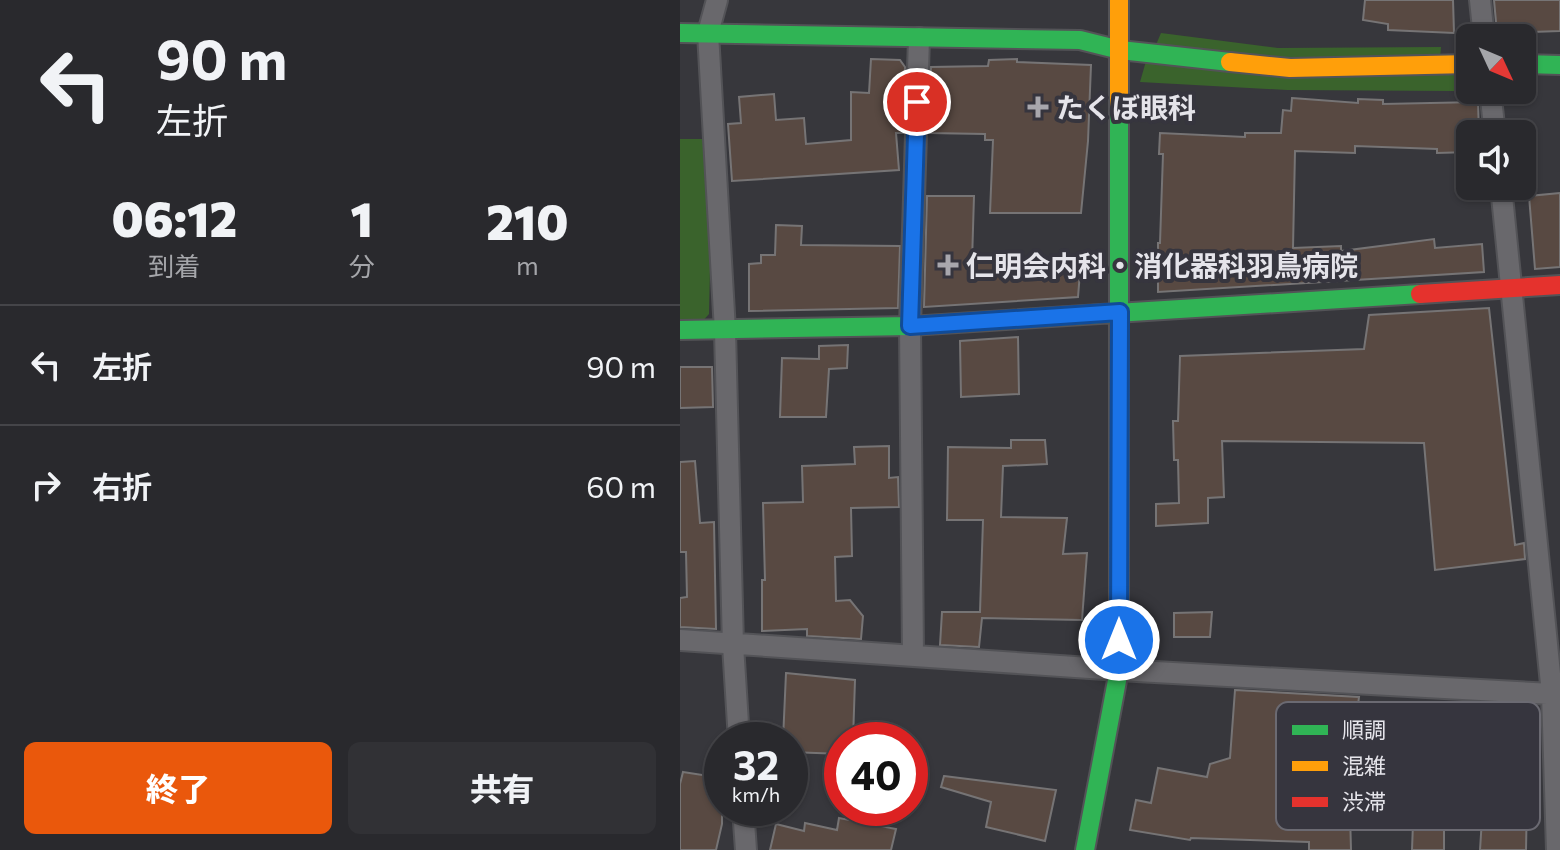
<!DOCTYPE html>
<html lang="ja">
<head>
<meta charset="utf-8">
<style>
	:root { --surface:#29292d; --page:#313135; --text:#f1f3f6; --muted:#a5a6aa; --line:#454549; --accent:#ea580c }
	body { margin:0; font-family:Commissioner,"Noto Sans JP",sans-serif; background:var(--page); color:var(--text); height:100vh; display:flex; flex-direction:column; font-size:30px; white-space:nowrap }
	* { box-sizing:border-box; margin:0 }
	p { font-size:26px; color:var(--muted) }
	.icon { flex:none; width:44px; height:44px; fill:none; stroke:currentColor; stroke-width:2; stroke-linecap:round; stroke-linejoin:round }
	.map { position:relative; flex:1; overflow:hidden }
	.sheet { display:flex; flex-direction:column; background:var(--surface); width:680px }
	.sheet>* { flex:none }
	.hud { background:#29292d; color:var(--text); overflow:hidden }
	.needle { width:52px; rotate:134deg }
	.buttons { position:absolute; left:776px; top:24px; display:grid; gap:16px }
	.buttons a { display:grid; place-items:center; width:80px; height:80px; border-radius:12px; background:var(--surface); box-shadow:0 2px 6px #0004,0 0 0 2px var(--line); font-size:40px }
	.speed { position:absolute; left:24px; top:722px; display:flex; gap:16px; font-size:40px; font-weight:700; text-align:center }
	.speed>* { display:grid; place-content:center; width:104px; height:104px; border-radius:50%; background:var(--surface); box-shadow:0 2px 6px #0004,0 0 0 2px var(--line); line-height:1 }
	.speed small { font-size:20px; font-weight:400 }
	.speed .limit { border:12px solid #d22; background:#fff; color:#111 }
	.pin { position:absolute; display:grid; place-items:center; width:68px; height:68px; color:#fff; margin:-34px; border:4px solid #fff; border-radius:50%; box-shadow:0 2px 8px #0007 }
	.me { position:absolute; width:88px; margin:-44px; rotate:0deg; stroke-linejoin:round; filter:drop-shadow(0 0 6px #0008) }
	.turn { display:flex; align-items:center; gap:28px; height:168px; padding:0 24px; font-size:36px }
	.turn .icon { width:104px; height:104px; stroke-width:2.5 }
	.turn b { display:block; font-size:56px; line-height:68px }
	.eta { display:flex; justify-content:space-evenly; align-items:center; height:136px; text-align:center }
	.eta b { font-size:48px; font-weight:800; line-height:56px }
	.action { display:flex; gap:16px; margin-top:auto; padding:16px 24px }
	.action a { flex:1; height:92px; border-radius:12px; background:var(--accent); color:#fff; font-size:32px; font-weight:800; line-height:92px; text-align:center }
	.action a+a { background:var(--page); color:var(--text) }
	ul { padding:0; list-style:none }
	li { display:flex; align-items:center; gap:24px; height:120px; padding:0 24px; border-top:2px solid var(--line) }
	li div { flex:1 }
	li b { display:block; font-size:30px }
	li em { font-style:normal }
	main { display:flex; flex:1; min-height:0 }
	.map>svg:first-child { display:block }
</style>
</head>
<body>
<main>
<section class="sheet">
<div class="hud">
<div class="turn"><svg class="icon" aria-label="left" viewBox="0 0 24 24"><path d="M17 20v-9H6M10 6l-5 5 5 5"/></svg><div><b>90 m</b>左折</div></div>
</div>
<div class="eta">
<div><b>06:12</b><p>到着</p></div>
<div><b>1</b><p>分</p></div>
<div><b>210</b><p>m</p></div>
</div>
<ul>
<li><svg class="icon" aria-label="left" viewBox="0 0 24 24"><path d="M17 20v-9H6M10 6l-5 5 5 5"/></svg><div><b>左折</b></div><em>90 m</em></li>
<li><svg class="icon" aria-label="right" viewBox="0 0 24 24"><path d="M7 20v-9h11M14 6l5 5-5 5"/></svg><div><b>右折</b></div><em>60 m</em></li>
</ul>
<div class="action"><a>終了</a><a>共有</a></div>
</section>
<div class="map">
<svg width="880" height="850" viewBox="0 0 880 850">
	<rect width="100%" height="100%" fill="#37373c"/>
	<path fill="#3a632c" d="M481,33L598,48L761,47L760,59L594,60L475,47Z
		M466,61L774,73L776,91L607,90L460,82Z
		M0,139H33L29,314L21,323H0Z"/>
	<path fill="#584942" stroke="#767475" stroke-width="2" d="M685,0H773L774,33L708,30V24L683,20Z
		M814,0H880V31L817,33Z
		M191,59L220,60L225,67L223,133H216L219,170L52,181L48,124L61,123L59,97L94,94L96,120L124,118L126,144L171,140V92L189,93Z
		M337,59V62L411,65L408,141L401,213H310L313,140H305V134L249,133L251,67L308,66L309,60Z
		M612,98L678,103V99L703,100V104L798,102L799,134H790V152L757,153V149L675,146V153L615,151L613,248L661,246V251L754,239L755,248L802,244L804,272L478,292V243H480L483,154H479L480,133L565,137V133H601L603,110L611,111Z
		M880,193V267L855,269L849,196Z
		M247,196H294L292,262L401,260L398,297L244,307Z
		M96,225L122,226L121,245L220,246L218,308L69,311V264L81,263V255H95Z
		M809,308L835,545L844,543L845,559L755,570L744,443L542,441L544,497L528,498V523L476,526V504L499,503L498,460H494L493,421H498L500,356L684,349L689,315Z
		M338,337L339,394L281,397L280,341Z
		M168,345L167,368L149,369L146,417H100L102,358L139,359V346Z
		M0,367H32L33,407L0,408Z
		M331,440H365L367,464L323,466L321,517L387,518L383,554L407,553L402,620L302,618L299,647L260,645L262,612H300L303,520H267L268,447L331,448Z
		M209,446V478L218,477L219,507L171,508L172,556L155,557L156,601L170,600L183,616L181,639L127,636V629L82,631V580H85L83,503L123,502L122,466L175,464L174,447Z
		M15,461L20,523L34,522L36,629L0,627V598L7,597L6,552H0V462Z
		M532,612L530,637H494V613Z
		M106,673L175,680L173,740H162V754L110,752V740H103Z
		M555,690L679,697L669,776L671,850H629V842L511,838L510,840L450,830L456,800L471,803L478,768L527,777L530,764L550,758Z
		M3,772L42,778V824L36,850H0V784Z
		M264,776L376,790L365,841L306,827L311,802L261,787Z
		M847,798L846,850H800L803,803Z
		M159,818L216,829L211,850H90L96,824L124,831L125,823L157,830Z
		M764,822V850H732L733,823Z"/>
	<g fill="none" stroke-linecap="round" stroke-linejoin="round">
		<g stroke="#535357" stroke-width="24">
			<path id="street" d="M37,0L28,33L45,331L53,645L59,740
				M800,0L804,38
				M810,90L815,134
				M821,186L872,694L877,850
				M0,640L439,670L872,694
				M233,655L230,326L239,38
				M63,808L66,850"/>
		</g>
		<g stroke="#535357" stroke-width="22">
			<path id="fast" d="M0,33L400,40L440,50L550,62
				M842,64L880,65
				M0,330L230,326L740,294
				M405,850L439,670V105"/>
		</g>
		<g stroke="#535357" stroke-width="22">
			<path id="slow" d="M439,0V105
				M550,62L610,68L790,64"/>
		</g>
		<g stroke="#535357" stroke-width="22">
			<path id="jam" d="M740,294L880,285"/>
		</g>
		<use href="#street" stroke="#69686c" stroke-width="20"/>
		<use href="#fast" stroke="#30b455" stroke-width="18"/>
		<use href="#slow" stroke="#ff9f0a" stroke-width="18"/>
		<use href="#jam" stroke="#e5322d" stroke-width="18"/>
	</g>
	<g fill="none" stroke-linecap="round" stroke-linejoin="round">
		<g stroke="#114b97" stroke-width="20">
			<path id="route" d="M237,102L230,326L440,312L439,640"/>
		</g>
		<use href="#route" stroke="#1a73e8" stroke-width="14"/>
	</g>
	<g fill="#a8a7ad" stroke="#36353e" stroke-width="3">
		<path d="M354 95h8v8h8v8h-8v8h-8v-8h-8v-8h8z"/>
		<path d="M264 253h8v8h8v8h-8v8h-8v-8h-8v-8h8z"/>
	</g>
	<g text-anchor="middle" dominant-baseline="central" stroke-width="8" stroke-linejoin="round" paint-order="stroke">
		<g font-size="28" font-weight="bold" fill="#e5e4ea" stroke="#36353e" text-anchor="start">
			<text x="376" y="107">たくぼ眼科</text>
			<text x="286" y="265">仁明会内科・消化器科羽鳥病院</text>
		</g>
	</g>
	<rect x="596" y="702" width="264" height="128" rx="12" fill="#36353e" stroke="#6b6a72" stroke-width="2"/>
	<rect x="612" y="725" width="36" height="10" fill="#30b455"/>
	<rect x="612" y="761" width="36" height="10" fill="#ff9f0a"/>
	<rect x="612" y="797" width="36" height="10" fill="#e5322d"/>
	<g font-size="22" fill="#e5e4ea">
		<text x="662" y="738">順調</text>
		<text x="662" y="774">混雑</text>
		<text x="662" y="810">渋滞</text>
	</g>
</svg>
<div class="buttons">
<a><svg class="needle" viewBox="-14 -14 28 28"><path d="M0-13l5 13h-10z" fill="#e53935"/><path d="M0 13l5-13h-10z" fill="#a5a6aa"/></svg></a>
<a><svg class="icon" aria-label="sound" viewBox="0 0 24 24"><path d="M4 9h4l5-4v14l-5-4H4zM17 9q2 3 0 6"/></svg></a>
</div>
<div class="speed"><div>32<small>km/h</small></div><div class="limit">40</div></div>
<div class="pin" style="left:237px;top:102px;background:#d93025"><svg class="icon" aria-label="arrive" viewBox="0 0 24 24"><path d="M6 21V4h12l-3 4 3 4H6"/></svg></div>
<svg class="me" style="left:439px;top:640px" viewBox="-20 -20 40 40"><circle r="17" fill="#1a73e8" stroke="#fff" stroke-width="3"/><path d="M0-11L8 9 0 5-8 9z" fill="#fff"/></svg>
</div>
</main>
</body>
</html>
